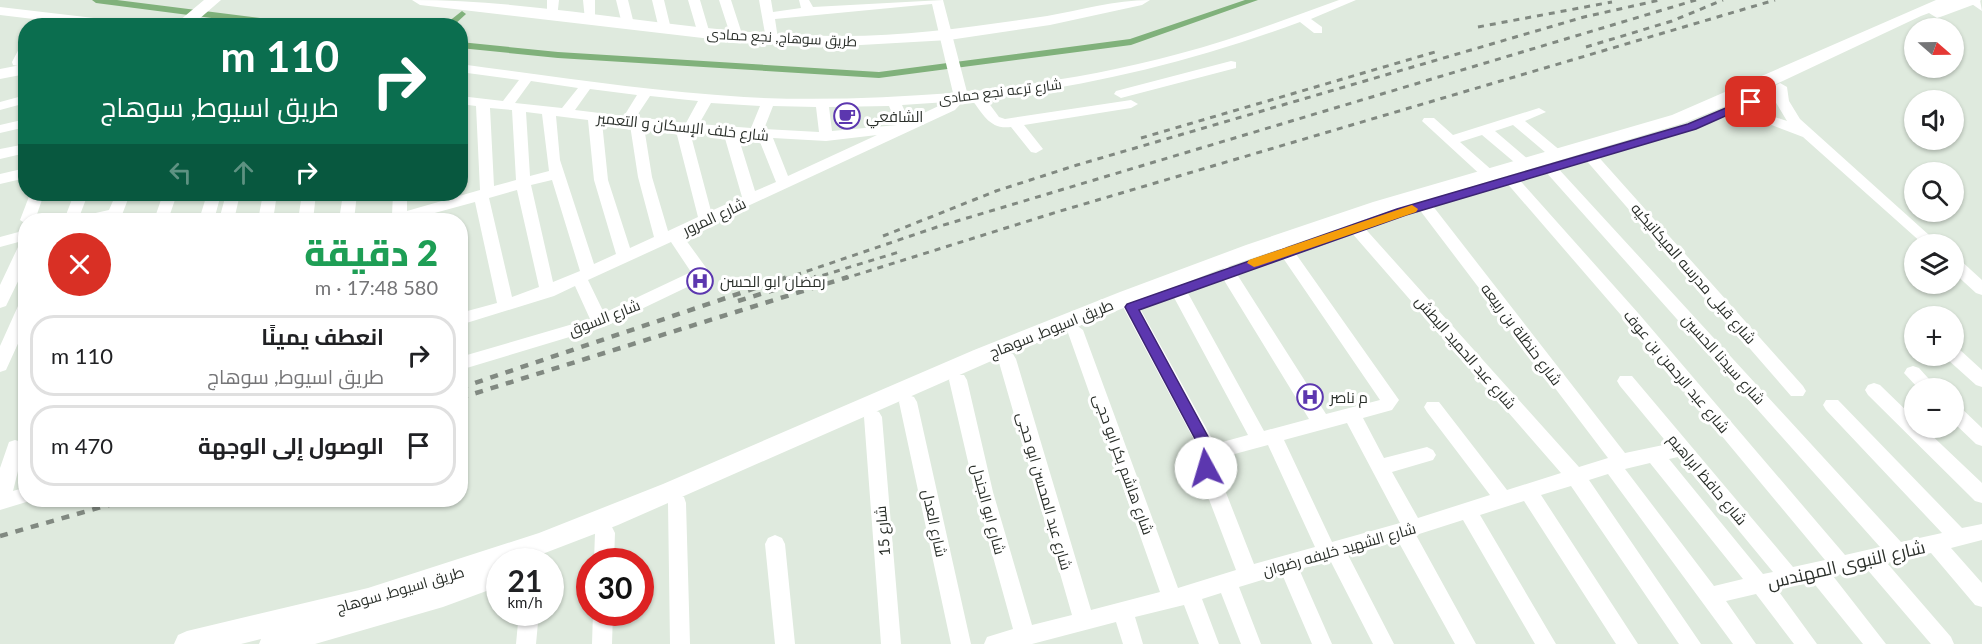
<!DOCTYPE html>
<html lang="ar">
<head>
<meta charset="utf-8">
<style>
	:root { --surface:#fff; --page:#f6f6f6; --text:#202124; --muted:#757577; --line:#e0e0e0 }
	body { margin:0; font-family:Lato,Cairo,sans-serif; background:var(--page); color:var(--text); direction:rtl; height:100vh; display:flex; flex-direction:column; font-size:22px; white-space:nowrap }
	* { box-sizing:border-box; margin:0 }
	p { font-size:20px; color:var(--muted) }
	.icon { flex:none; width:33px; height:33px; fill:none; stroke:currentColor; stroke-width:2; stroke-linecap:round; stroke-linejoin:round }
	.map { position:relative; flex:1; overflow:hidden; direction:ltr }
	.side { position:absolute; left:18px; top:213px; width:450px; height:294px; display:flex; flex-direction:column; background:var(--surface); border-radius:24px; box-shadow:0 2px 4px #0004; direction:rtl }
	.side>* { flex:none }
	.guide { position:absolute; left:18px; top:18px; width:450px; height:183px; border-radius:24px; box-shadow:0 2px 4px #0004; direction:rtl; background:#0b6e4f; color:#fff; overflow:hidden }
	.needle { width:39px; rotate:110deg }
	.fabs { position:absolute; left:1904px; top:18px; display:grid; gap:12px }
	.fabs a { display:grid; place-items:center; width:60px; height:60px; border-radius:50%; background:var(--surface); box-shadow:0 2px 4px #0004; font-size:30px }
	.speed { position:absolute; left:486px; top:548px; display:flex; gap:12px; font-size:30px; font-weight:700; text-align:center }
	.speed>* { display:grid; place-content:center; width:78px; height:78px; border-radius:50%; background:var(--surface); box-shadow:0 2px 4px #0004; line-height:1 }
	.speed small { font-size:15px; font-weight:400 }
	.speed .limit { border:9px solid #d22; background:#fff; color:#111 }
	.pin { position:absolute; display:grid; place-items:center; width:51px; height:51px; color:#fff; margin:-26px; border-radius:12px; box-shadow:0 3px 9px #0006 }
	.me { position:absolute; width:66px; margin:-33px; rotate:354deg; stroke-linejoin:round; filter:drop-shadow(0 0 4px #0008) }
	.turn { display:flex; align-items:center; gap:21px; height:126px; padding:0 30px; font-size:27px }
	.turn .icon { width:78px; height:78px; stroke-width:2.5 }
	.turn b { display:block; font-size:42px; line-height:51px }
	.lanes { display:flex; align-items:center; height:57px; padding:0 30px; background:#0003; justify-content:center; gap:30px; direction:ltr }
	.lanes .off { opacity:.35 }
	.round { display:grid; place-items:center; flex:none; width:63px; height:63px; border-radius:32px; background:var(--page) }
	.headline { display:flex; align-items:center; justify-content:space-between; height:102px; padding:0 30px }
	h1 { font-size:36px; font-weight:800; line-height:45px; color:#1e9e55 }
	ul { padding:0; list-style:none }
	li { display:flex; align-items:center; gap:18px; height:81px; margin:0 12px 9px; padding:0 18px; border:3px solid var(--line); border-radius:24px }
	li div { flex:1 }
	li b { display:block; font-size:22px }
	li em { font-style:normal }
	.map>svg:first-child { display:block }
</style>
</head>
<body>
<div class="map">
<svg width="1982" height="644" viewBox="0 0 1982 644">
	<rect width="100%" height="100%" fill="#dfeade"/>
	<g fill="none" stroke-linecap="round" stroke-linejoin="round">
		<path fill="#80b17b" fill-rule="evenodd" d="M92,0H117L299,23L303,26H274L96,3Z
			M1245,0H1258L1131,45L879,78L558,58L460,48V42L558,52L879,72L1130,39Z
			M462,11L466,14L453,26H443Z"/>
		<path fill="#fff" fill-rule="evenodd" d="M547,0H559L557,18L553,19L547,15Z
			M583,0H595V23L591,24L585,20Z
			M616,0H628L634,24L632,27L628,28L622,24Z
			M652,0H664L671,29L669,32H661L659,29Z
			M688,0H700L710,34L708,37H700L698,34Z
			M719,0H731L743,37L741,40L737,41L731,37Z
			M759,0H771L773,12L801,8L799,0H809L813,7L943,0L967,92C1038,84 1109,73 1178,54C1233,40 1286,19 1339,0H1356L1311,19L1322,27V33H1314L1300,22C1198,60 1093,86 985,98L999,117L1005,119L1131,100L1138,104L1131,108L1024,125L1043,149L1036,153L1031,152L1011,127C990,130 983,114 972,100H964L955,110L683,236L707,269L704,279L606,326L460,370V357L590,319L575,286L554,296L460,325V313L497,303L475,202L409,220H385L392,215L393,194H407V211L480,190L476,106L460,104V96L503,101L519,80L460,72V64C556,77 648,91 744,97C814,101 884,98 953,93L932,4L775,19L778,39L772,43L766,39ZM531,81L578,88L562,108L515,103ZM590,89L637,95L624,116L575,110ZM650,96L698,101L686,123L636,117ZM947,102L909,120L902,105ZM711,103L760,106L751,128L699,124ZM773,106L816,107L819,132L764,129ZM889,106L897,125L832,131L829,107ZM490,108L512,110L516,180L494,186ZM526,112L542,114L549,171L530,176ZM556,116L588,120L594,180L616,254L594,264L560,160ZM602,122L630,125L638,177L654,237L630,248L608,180ZM644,127L676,131L698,217L668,231L652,177ZM690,132L724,135L742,197L711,211ZM877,135L788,176L773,138L826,141ZM738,136L758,137L776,182L755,191ZM552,180L580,271L553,282L531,185ZM517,190L539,287L512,297L489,198ZM671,242L691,272L604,313L588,280Z
			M1966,0H1980L1982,11Z
			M0,7L128,22L134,26H92L0,15Z
			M26,42L24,62L18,66L13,65L12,62L22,43Z
			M1231,61L1236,62V68L1121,98L1114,94L1116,91Z
			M1780,83L1787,87L1789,101L1800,119L1939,244H1923L1803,137L1730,109L1737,105L1787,121L1775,101L1773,87Z
			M26,95V103L0,110V102Z
			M1539,108L1546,112L1525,121L1562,152L1564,155L1562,158H1552L1513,125L1495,131L1530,161L1532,164L1530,167H1520L1482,135L1460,142L1494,172L1496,175L1494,178H1484L1422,121L1424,118H1434L1453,135Z
			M26,119V127L0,133V125Z
			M26,144V153L0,159V149Z
			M1590,151L1595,153L1803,386L1806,391L1803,396H1791L1585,159L1583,156Z
			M1550,163L1555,165L1901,542L1942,533L1826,410L1823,405L1826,400H1838L1962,528L1982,524V540L1951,548L1982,583V607L1975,605L1931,553L1887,563L1951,637L1954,644H1931L1866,568L1833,576L1886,644H1863L1812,581L1777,589L1817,644H1794L1756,594L1726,601L1756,644H1733L1608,474L1589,480L1701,644H1679L1571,486L1541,495L1638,644H1616L1524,501L1480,515L1556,644H1535L1463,520L1416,535L1476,644H1455L1398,541L1348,555L1394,644H1373L1331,562L1299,569L1332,644H1312L1282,574L1239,587L1261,644H1241L1221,593L1202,599L1219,644H1199L1184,605L1135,617L1143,644H1123L1116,622L1032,644H984L987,637L1013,629L975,492L949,380L952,375H964L967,380L993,492L1032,625L1072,615L998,359L1001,354H1013L1016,359L1091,610L1160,592L1067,330L1075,324L1083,330L1178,588L1236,570L1197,468L1196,462L1201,453L1123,307L1131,301L1137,303L1215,444L1248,435L1170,290L1178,284L1184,286L1264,431L1309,419L1219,272L1227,266L1233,268L1326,414L1380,400L1281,255L1278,251L1281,247H1291L1399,400L1392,410L1363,418L1384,458L1427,447L1433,450L1436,455L1433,460L1392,472L1418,518L1490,495L1427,412L1424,407L1427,402H1439L1507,490L1561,473L1351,232L1348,228L1351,224H1361L1579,467L1608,458L1419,209L1417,205L1419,201H1429L1625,453L1668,444L1620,386L1617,381L1620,376H1632L1793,567L1825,560L1627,322L1506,182L1504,179L1506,176H1516L1639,314L1845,555L1880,547L1545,171L1543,168ZM1347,423L1400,523L1332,542L1284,440ZM1268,445L1315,547L1254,564L1214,462L1216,459ZM1678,457L1773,572L1763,574L1669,459ZM1650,463L1743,579L1714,586L1625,469Z
			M26,168V178L0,184V174Z
			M30,194H44L35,220H26V224L20,220Z
			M74,194H88L78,220H64Z
			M116,194H130L120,220H80L82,216L109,210Z
			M163,194H177L168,220H154Z
			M207,194H221L214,220H199Z
			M226,194H240L234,220H219Z
			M263,194H277L273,220H258Z
			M302,194H316L313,220H298Z
			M343,194H357L354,220H339Z
			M26,230V240L0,247V237Z
			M26,242V265L6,306L0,308V285L18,247Z
			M1953,257L1959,259L1982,280V295L1976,293L1953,272Z
			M26,300V326L6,370L0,372V346L18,306Z
			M1953,348L1959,349L1982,370V387L1976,385L1947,359L1945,356H1953Z
			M1913,366L1919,368L1937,388H1918L1904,373L1907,368Z
			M1874,383L1880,385L1914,418V428H1924L1982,483V503L1975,501L1868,395L1865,390L1868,385Z
			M908,395L914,397L917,402L971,644H951L899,402L902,397Z
			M1953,404L1959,406L1982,428V446L1976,444L1953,422Z
			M873,410L879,412L882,417L901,644H881L864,417L867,412Z
			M15,440L21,442L24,447L13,491L26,487V500H33L0,510V468L9,442Z
			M677,495L684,497L686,503L690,644H670L668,503L670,497Z
			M605,525L612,527L615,533L614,561H594L595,533L598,527Z
			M775,535L782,538L785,544L795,644H775L765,544L768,538Z
			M519,612H539L536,644H516Z
			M593,612H613L612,644H592Z"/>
		<path fill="#fff" fill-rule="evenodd" d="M204,0H221L191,26H173Z
			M412,0C556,0 698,37 843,36C911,36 979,26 1047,16C1082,10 1114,0 1150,0L1142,5L1050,25L949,40L843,46L737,42L420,5Z
			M1936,0H1981L1978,3L1943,16L1937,18L1929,13L1921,16L1753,95L1684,123L1387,212L1218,270L989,362L618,525L524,561H500V586L443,607L315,644H259L261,639L241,644H174L178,635L187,631L368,588L539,533L663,484L974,350L1120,292L1246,245L1373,202L1672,115Z
			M26,64V74L0,79V69Z"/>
		<path stroke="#818981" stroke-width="3" stroke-dasharray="6 6" stroke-linecap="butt" d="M1478,27L1612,2
			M1586,47L1672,21L1723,0
			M1141,138L1435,52
			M883,236L996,191L1077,165L1584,17L1660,0
			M784,279L937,227L1696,0
			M811,279L899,252
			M843,279L1057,212L1775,0"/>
		<path stroke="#818981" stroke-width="4.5" stroke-dasharray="8 8" stroke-linecap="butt" d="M738,301L816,277
			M460,388L788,277
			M460,398L848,277
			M0,536L126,500"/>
	</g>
	<path fill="#5c37af" stroke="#3c2472" stroke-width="1.5" d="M1747,99L1757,102L1696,129L1406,215L1139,310L1217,453L1211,472H1200L1199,457L1202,452L1125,307L1127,304L1397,209L1688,124Z"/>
	<path fill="#f59e0b" d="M1412,205L1418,209L1416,212L1258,266L1254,267L1247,263L1249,260Z"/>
	<defs>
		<g id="cafe-ring" transform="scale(1.35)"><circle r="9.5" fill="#fff" stroke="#5c37af" stroke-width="1.5"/><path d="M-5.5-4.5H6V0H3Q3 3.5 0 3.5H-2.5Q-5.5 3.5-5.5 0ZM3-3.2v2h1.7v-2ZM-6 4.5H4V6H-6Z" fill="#5c37af"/></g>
		<g id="hospital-ring" transform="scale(1.35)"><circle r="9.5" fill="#fff" stroke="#5c37af" stroke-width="1.5"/><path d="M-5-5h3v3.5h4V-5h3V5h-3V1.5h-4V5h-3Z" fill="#5c37af"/></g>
	</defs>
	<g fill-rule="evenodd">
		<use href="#cafe-ring" x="847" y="116"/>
		<use href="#hospital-ring" x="700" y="281"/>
		<use href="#hospital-ring" x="1310" y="397"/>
	</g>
	<g text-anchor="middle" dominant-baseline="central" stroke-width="6" stroke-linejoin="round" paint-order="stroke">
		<g font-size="14" fill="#2a2f2a" stroke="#fff">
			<text transform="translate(782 37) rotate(3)">طريق سوهاج, نجع حمادى</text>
			<text transform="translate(1000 91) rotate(-7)">شارع ترعه نجع حمادى</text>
		</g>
		<g font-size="15" fill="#2a2f2a" stroke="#fff" text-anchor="start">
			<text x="866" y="116">الشافعي</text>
			<text x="720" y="281">رمضان ابو الحسن</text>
			<text x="1330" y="397">م ناصر</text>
		</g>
		<g font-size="15" fill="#2a2f2a" stroke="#fff">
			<text transform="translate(683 126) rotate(6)">شارع خلف الإسكان و التعمير</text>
			<text transform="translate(714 216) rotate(-25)">شارع المرور</text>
			<text transform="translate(1694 273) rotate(49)">شارع قبلى مدرسه الميكانيكيه</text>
			<text transform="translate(604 317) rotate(-21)">شارع السوق</text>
			<text transform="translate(1051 328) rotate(-22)">طريق اسيوط, سوهاج</text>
			<text transform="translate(1522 334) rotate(53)">شارع حنظلة بن ربيعه</text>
			<text transform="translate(1466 352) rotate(49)">شارع عبد الحميد البطش</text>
			<text transform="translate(1724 359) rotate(48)">شارع سيدنا الحسين</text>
			<text transform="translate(1677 371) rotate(50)">شارع عبد الرحمن بن عوف</text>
			<text transform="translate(1124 464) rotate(70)">شارع هاشم بكر ابو حجى</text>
			<text transform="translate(1708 479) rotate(50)">شارع حافظ ابراهيم</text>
			<text transform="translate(1045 491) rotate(74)">شارع عبد المحسن ابو حجى</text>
			<text transform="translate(989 509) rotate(75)">شارع ابو الجندل</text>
			<text transform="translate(935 523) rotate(78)">شارع العدل</text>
			<text transform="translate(882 531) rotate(-95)">شارع 15</text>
			<text transform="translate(1339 549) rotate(-16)">شارع الشهيد خليفه رضوان</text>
			<text transform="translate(400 589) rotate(-16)">طريق اسيوط, سوهاج</text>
		</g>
		<g font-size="18" fill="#2a2f2a" stroke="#fff">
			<text transform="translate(1846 564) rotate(-13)">شارع النبوى المهندس</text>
		</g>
	</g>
</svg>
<div class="fabs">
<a><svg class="needle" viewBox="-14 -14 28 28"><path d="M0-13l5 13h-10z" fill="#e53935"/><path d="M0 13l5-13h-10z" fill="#757577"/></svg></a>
<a><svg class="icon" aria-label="sound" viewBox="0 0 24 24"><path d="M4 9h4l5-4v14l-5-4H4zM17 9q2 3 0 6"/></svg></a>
<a><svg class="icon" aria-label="search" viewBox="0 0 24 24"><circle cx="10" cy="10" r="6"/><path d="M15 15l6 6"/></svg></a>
<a><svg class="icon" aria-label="layers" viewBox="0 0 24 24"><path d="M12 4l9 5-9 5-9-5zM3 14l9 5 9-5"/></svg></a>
<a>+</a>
<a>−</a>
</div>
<div class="speed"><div>21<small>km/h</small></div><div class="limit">30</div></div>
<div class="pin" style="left:1751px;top:102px;background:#d93025"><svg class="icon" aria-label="arrive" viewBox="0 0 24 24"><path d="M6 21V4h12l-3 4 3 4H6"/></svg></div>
<svg class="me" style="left:1206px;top:468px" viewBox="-20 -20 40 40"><circle r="19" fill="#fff"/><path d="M0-13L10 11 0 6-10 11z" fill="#5c37af"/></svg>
<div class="guide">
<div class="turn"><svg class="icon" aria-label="right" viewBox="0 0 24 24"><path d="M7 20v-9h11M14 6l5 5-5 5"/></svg><div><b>110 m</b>طريق اسيوط, سوهاج</div></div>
<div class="lanes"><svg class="icon off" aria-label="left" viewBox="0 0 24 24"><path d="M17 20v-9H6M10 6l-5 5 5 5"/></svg><svg class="icon off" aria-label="ahead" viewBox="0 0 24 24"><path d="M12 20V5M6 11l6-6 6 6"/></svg><svg class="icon" aria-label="right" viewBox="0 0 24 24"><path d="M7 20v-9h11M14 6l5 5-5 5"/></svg></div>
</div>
<section class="side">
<div class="headline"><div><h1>2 دقيقة</h1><p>580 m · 17:48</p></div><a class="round" style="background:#d93025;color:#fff"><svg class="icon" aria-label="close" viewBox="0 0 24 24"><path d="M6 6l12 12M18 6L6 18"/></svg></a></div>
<ul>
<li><svg class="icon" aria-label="right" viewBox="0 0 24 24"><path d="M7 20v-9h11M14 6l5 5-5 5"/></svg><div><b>انعطف يمينًا</b><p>طريق اسيوط, سوهاج</p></div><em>110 m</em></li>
<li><svg class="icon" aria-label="arrive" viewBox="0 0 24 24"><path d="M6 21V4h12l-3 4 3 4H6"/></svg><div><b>الوصول إلى الوجهة</b></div><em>470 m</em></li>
</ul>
</section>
</div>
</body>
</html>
